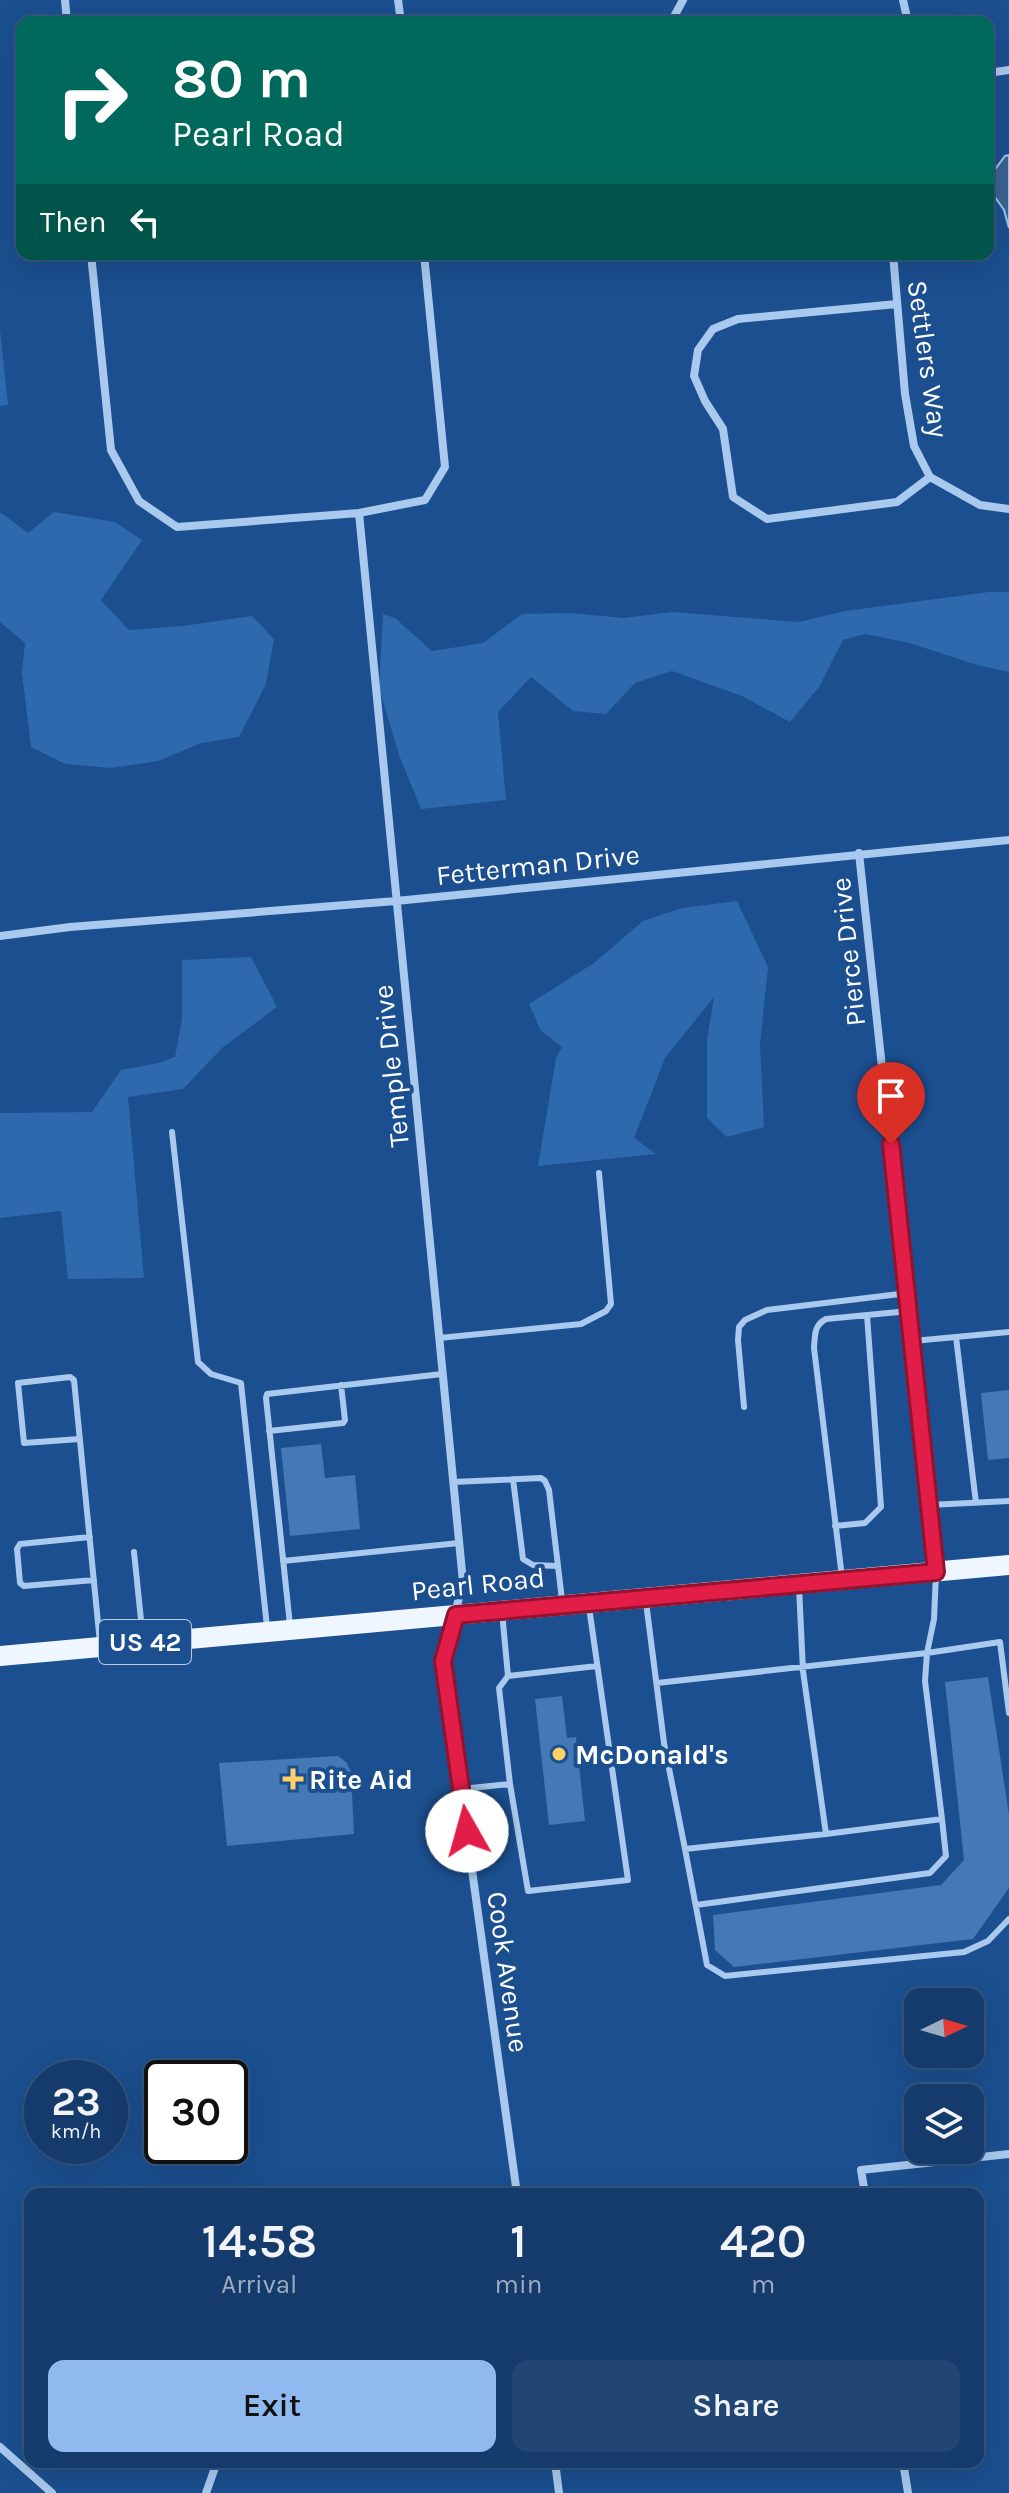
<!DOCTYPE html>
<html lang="en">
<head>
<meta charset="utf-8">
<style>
	:root { --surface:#143b6b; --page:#214673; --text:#f1f3f6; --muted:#9dadc1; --line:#33557e; --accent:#90b9f0 }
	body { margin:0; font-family:Karla,sans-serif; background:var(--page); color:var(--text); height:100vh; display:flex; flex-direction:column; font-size:30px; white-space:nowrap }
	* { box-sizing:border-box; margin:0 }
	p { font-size:26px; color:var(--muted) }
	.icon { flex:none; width:44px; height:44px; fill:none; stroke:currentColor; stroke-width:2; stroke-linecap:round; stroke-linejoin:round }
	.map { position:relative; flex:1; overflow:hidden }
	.drawer { position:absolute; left:24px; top:2188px; width:960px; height:280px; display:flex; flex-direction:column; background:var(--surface); border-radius:16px; box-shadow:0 8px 32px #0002,0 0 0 2px var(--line) }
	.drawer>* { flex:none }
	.banner { position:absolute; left:16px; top:16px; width:978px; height:244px; border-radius:16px; box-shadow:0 8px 32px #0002,0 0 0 2px var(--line); background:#00695c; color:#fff; overflow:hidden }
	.needle { width:52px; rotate:85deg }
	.fabs { position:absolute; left:904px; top:1988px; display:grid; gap:16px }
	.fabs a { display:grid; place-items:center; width:80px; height:80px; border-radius:16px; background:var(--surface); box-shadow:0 8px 32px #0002,0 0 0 2px var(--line); font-size:40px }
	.speed { position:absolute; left:24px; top:2060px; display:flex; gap:16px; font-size:40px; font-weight:700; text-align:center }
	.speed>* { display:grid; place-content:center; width:104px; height:104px; border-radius:50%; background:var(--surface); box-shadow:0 8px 32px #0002,0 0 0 2px var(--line); line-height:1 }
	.speed small { font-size:20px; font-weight:400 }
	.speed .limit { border:4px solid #111; border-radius:12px; background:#fff; color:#111 }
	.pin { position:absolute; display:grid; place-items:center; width:68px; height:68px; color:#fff; margin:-82px -34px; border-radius:50% 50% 50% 0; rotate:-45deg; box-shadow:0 0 8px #0007 }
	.pin .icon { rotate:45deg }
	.me { position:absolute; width:88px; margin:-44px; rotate:353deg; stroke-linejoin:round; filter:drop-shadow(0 0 6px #0008) }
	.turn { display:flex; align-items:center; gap:28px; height:168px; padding:0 24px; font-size:36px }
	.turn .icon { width:104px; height:104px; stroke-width:2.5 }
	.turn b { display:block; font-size:56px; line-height:68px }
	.then { display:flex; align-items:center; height:76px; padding:0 24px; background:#0003; gap:16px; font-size:30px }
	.eta { display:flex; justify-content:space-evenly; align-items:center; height:136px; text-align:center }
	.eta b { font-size:48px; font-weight:600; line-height:56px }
	.primary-button { display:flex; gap:16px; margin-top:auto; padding:16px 24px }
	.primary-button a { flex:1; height:92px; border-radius:16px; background:var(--accent); color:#111; font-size:32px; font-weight:600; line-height:92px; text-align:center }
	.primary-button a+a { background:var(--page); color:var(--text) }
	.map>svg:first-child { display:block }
</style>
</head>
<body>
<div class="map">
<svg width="1009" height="2493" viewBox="0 0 1009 2493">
	<rect width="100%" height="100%" fill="#1b4f8f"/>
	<path fill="#2e69ad" d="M0,329L8,405L0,406Z
		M0,512L28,533L54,512L115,522L142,540L101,600L129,630L183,626L252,616L274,639L266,684L239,737L201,743L158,761L111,768L65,764L31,747L22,673L25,643L0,622Z
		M989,592H1009V672L977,665L910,643L865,634L843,640L819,687L790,722L742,696L672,671L635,683L606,714L573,711L531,677L498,712L506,800L421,809L399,755L379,688L383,614L395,618L432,651L483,643L522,614L571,613L624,618L672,612L799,622L845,611Z
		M737,901L768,967L760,1045L764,1127L727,1137L707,1118V1040L714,997L665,1058L634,1138L656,1154L538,1166L556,1058L562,1047L541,1031L529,1004L594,963L643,921L682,908Z
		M251,957L277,1007L222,1048L183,1089L128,1097L144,1278L68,1279L61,1211L0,1218V1113L92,1112L121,1070L158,1063L175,1057L182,1019V960Z"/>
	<path fill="#3c6290" stroke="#9cc4f0" stroke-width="2" d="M1009,155V228L1004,210L988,187V179L1005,156Z"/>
	<path fill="#4478b7" d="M1009,1390V1458L988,1460L981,1393Z
		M321,1444L325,1478L355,1475L360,1529L290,1536L281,1448Z
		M988,1677L1009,1815V1888L973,1939L734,1967L715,1950L713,1915L941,1885L964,1860L945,1682Z
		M562,1696L567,1738L576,1737L585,1821L549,1825L535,1699Z
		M338,1756L346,1762L351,1772L354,1834L227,1846L219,1763Z"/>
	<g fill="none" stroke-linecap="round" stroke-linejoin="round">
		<path stroke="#a9c9ee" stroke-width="6" d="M172,1132L198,1362L211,1374L241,1383L267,1627
			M956,1337L976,1503
			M439,1338L581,1324L606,1311L611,1304L599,1173
			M913,1341L1009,1332
			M744,1407L738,1340L739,1327L745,1320L767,1310L908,1293
			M269,1431L343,1423L345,1420L341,1385
			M80,1439L24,1443L18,1383L70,1377L74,1380C83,1467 91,1555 100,1643
			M513,1479L523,1559L533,1565L558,1566
			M453,1482L541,1478L545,1481L549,1490L562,1600
			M929,1505L1009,1501
			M835,1526L865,1523L881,1507L867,1315
			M90,1537L20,1544L17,1549L20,1583L24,1586L94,1580
			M134,1552L143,1639
			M283,1561L459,1543
			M936,1574L934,1619L927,1653L1000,1642L1009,1713
			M842,1577L814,1348C815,1335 814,1325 826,1319L909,1311
			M646,1602L664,1743L685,1849L826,1834L803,1671L799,1587
			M502,1612L508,1676L499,1688L510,1784L528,1891L628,1880L589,1607
			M290,1625L266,1398L267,1394L442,1374
			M508,1676L597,1666
			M657,1683L927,1653L925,1681L942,1819L826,1834
			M461,1789L510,1784
			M685,1849L707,1965L725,1976L964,1952L988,1941L1009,1919
			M696,1905L930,1873L946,1856L942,1819"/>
		<path stroke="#a9c9ee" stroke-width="8" d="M65,0L67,22
			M398,0L401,22
			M903,0L908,22
			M671,22L683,0
			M988,73L1009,70
			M91,254L111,450L139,501L177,527L359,513L425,500L445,467L424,254
			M893,254L905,394L914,446L930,477L980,505L1009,509
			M897,304L738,319L713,329L698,350L694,376L705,401L723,429L733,497L767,519L897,502L930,477
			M359,513L463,1582L443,1661L517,2194
			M859,853L936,1571
			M0,936L70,927L396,901L1009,840
			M865,2194L861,2170L1009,2154
			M0,2447L52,2493
			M555,2462L559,2493
			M903,2462L908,2493
			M206,2493L217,2462"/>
		<path stroke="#f0f6ff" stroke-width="20" d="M0,1656L1009,1565"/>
	</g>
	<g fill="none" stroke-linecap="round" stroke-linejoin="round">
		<g stroke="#92132f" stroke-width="20">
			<path id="route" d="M467,1831L443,1661L456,1615L936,1572L891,1144"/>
		</g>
		<use href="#route" stroke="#e11d48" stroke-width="14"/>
	</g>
	<g fill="#ffd166" stroke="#1b4f8f" stroke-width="3">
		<circle cx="559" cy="1754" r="8"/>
		<path d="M289 1767h8v8h8v8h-8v8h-8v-8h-8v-8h8z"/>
	</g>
	<g text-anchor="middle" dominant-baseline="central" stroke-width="8" stroke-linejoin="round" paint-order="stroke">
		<rect fill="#1b4f8f" stroke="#bbcadd" stroke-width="2" x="99" y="1620" width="92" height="44" rx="6"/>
		<g font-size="26" font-weight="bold" fill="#fff">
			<text x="145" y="1642">US 42</text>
		</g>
		<g font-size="28" fill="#fff" stroke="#1b4f8f">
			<text transform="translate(928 359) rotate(82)">Settlers Way</text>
			<text transform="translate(538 865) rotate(-6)">Fetterman Drive</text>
			<text transform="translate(848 952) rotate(-96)">Pierce Drive</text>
			<text transform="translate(391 1066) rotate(-96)">Temple Drive</text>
			<text transform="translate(478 1584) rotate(-6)">Pearl Road</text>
			<text transform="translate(508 1972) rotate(82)">Cook Avenue</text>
		</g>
		<g font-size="28" font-weight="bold" fill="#fff" stroke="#1b4f8f" text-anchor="start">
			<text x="575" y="1754">McDonald's</text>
			<text x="309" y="1779">Rite Aid</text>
		</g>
	</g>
</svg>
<div class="fabs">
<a><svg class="needle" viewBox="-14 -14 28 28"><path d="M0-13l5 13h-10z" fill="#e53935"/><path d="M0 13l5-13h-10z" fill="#9dadc1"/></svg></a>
<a><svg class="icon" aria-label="layers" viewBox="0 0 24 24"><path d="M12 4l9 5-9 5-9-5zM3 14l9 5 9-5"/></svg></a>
</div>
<div class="speed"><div>23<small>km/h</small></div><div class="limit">30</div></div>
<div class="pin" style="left:891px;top:1144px;background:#d93025"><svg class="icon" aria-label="arrive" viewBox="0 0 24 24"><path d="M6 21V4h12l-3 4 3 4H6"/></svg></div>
<svg class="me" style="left:467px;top:1831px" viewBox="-20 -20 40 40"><circle r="19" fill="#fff"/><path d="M0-13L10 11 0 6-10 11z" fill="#e11d48"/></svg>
<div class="banner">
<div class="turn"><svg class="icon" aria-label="right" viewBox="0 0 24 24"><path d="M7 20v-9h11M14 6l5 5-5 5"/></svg><div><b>80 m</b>Pearl Road</div></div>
<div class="then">Then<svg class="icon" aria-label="left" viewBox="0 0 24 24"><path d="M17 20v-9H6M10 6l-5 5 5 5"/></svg></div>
</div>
<section class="drawer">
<div class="eta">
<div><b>14:58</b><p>Arrival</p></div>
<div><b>1</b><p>min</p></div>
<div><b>420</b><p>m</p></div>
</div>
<div class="primary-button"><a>Exit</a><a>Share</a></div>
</section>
</div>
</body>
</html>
